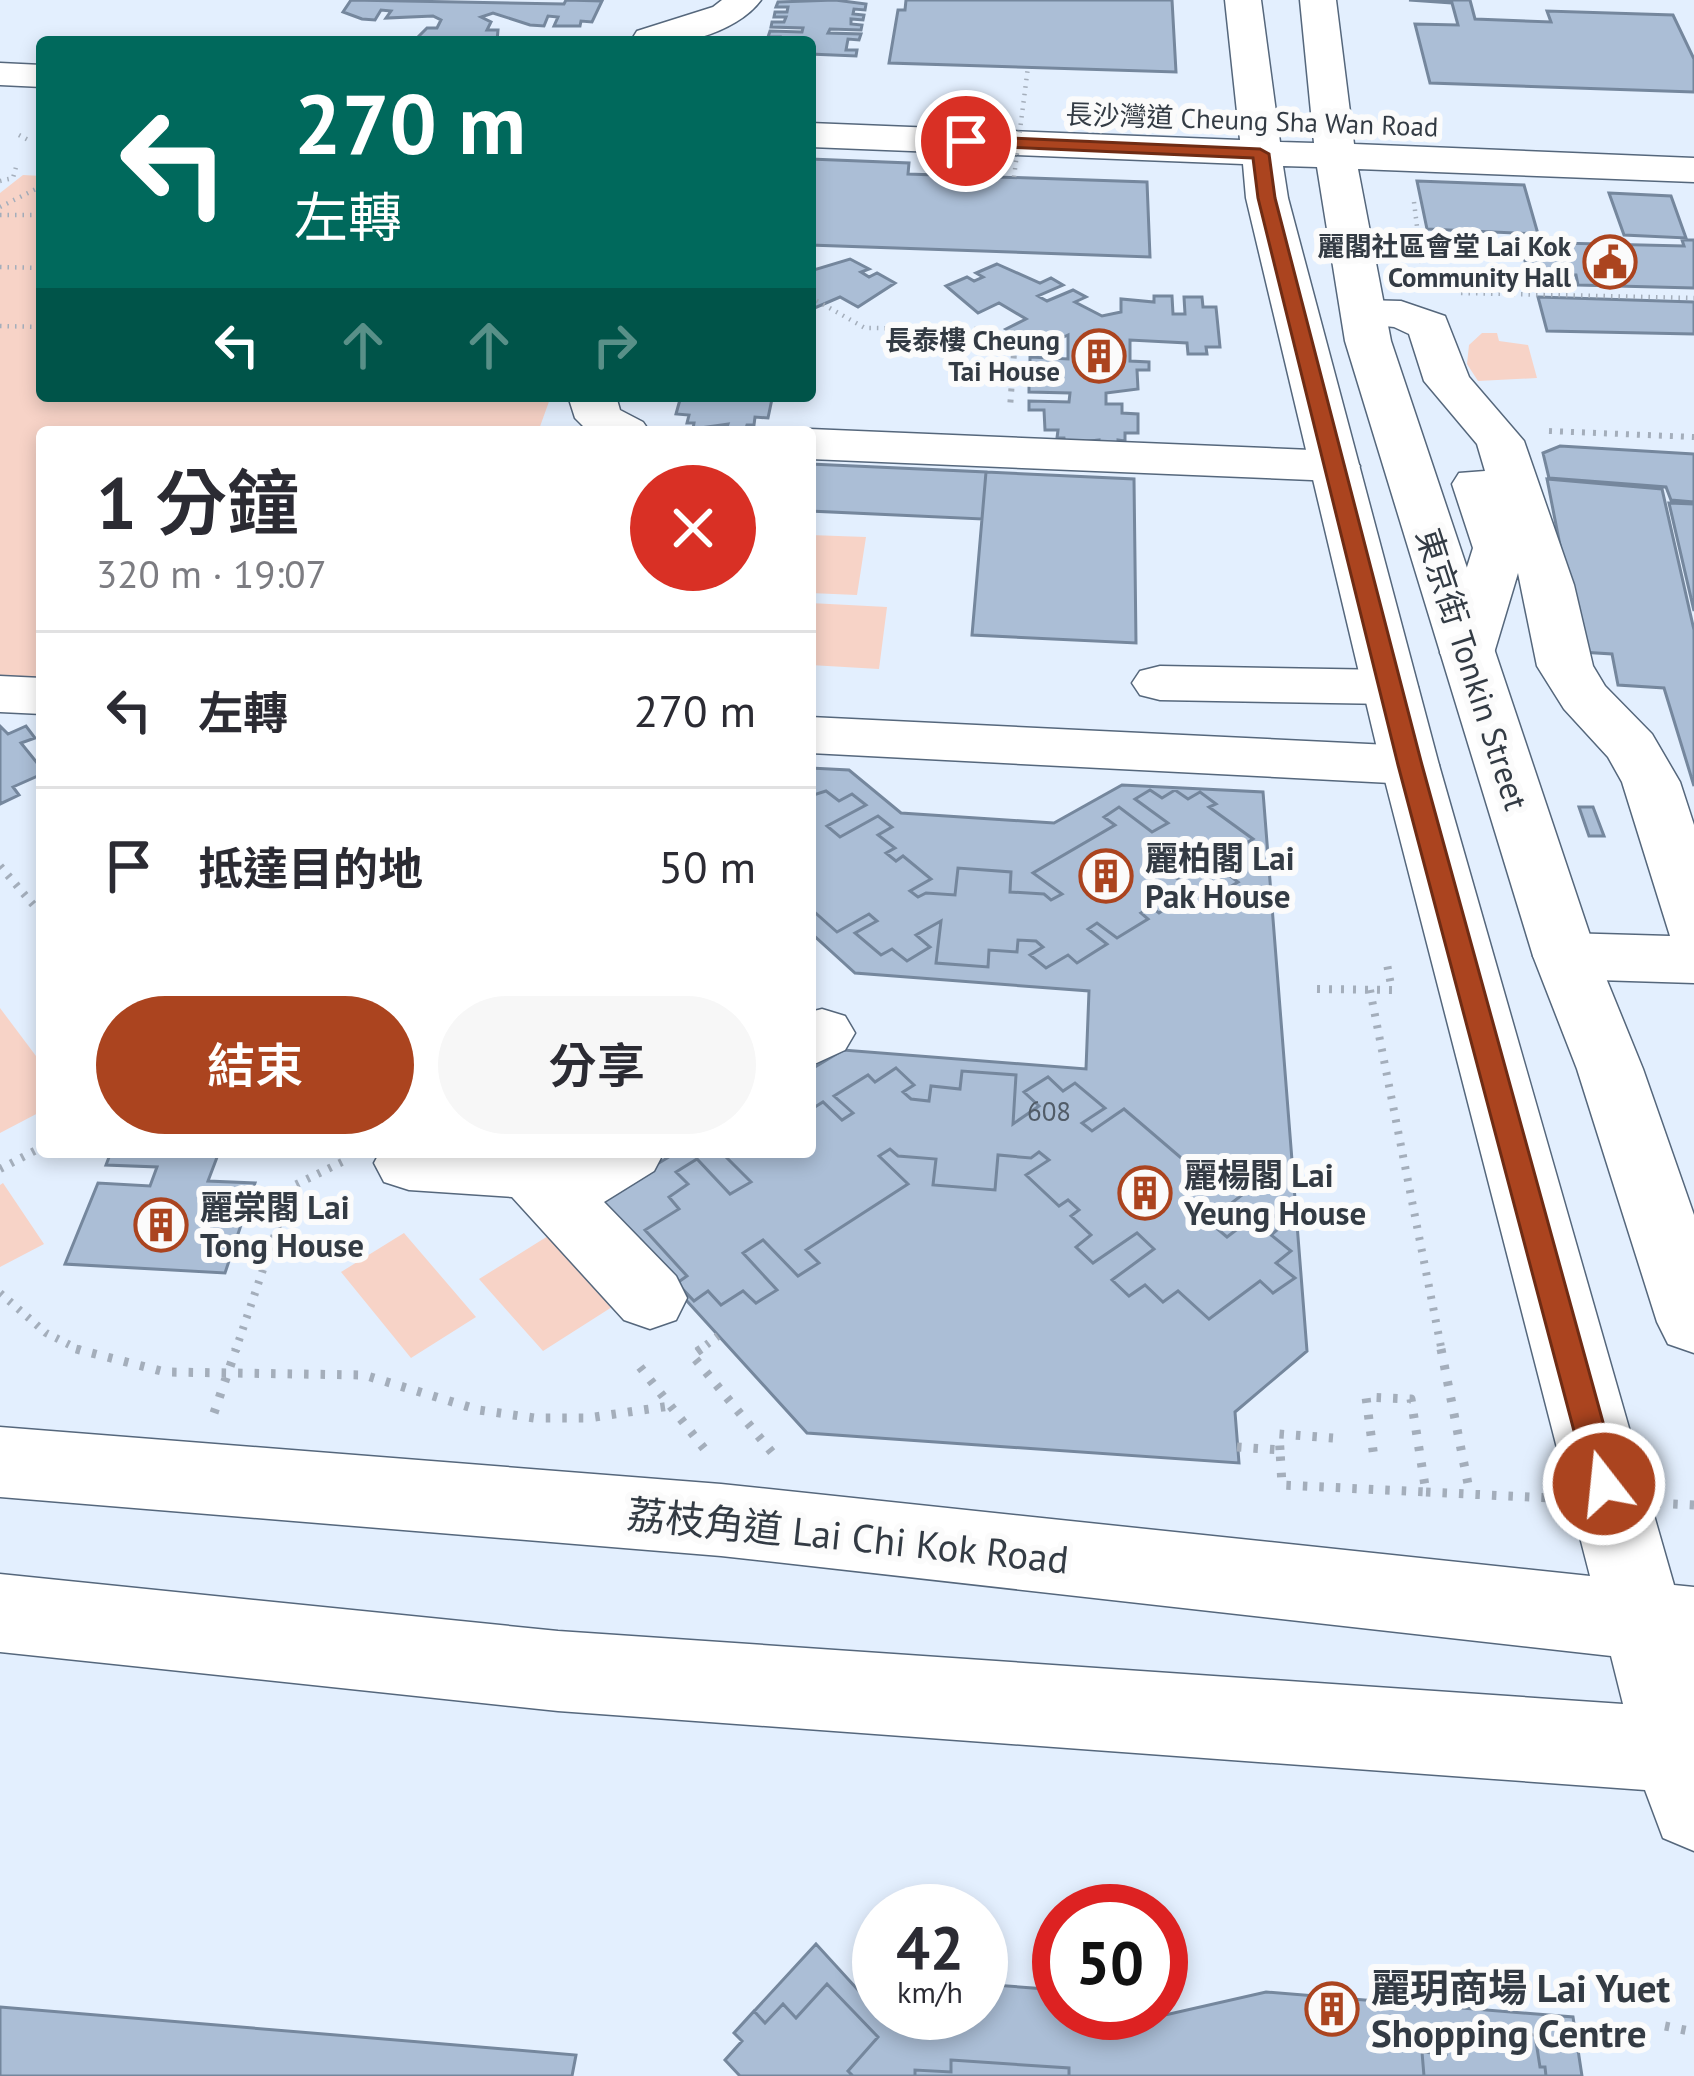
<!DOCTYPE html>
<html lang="zh-TW">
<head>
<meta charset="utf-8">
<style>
	:root { --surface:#fff; --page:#f7f7f7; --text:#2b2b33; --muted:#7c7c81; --line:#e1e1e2; --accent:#ab441f }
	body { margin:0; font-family:"PT Sans","Noto Sans TC",sans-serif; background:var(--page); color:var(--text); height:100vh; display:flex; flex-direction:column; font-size:45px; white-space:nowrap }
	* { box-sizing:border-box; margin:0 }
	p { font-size:39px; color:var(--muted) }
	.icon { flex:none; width:66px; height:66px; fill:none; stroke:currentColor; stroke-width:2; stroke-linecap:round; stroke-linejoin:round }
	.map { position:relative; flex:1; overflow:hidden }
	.side { position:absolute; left:36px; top:426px; width:780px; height:732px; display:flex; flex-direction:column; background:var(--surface); border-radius:12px; box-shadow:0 6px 18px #0003 }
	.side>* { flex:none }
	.banner { position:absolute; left:36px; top:36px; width:780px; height:366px; border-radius:12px; box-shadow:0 6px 18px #0003; background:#00695c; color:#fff; overflow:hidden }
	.speed { position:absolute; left:852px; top:1884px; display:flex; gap:24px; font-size:60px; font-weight:700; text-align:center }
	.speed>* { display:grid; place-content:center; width:156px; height:156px; border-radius:50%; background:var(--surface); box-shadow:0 6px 18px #0003; line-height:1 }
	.speed small { font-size:30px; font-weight:400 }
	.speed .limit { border:18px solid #d22; background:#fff; color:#111 }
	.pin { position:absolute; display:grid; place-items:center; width:102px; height:102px; color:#fff; margin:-51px; border:6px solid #fff; border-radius:50%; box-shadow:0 3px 12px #0007 }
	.me { position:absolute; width:132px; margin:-66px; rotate:344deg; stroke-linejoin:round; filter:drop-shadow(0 0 9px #0008) }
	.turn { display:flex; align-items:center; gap:42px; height:252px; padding:0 60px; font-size:54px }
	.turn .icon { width:156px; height:156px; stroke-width:2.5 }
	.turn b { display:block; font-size:84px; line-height:102px }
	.lanes { display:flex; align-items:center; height:114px; padding:0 60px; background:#0003; justify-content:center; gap:60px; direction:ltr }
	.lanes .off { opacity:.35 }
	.round { display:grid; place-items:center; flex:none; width:126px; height:126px; border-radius:63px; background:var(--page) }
	.summary { display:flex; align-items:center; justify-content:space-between; height:204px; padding:0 60px }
	h1 { font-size:72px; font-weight:600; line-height:90px }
	.action { display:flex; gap:24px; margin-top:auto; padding:24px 60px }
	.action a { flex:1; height:138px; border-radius:72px; background:var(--accent); color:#fff; font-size:48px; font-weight:600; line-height:138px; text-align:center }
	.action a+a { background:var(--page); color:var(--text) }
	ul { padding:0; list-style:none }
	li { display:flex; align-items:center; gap:36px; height:156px; padding:0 60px; border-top:3px solid var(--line) }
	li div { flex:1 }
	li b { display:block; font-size:45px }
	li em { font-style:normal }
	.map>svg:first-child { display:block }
</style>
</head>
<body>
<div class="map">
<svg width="1694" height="2076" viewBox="0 0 1694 2076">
	<rect width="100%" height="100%" fill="#e3effe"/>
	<path fill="#f7d3c7" d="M23,175L42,176V396H551L538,432H42V681L0,679V193Z
		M1482,333H1497L1499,341L1528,345L1537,378L1478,381L1467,364L1469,345Z
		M810,535L866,537L857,595L810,593Z
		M810,603L887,607L879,669L810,665Z
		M0,1008L42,1064V1111L0,1133Z
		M3,1183L44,1244L0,1267V1185Z
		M404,1233L476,1317L411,1358L341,1272Z
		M548,1236L612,1307L543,1351L479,1279Z"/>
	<path fill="#abbed6" stroke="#75879d" stroke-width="3" d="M351,0L564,4L566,0L602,1L592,22L581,21L580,26H554L558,17L548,16L544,26L530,25L493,13L481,17L491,22L487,30H498L497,41L439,42L417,38L427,28H437L441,20L433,16L386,18L391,11L381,10L375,20L362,19L343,12Z
		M835,0L866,4L865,10L854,9L853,14L864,15L863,20L851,19V24L862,25L861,30L830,29L828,33L861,34L859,40L848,39L846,50H857L856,56L810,54V42H768H779L780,37H768L770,31L802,32L803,28L771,27L772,22H784L786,17H774L775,12H787L788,7H776L778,2Z
		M906,0H1172L1176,72L889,63L898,10H905Z
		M1470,0L1475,19L1551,22L1547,11L1673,15L1694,59V92L1430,83L1415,24L1458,25L1452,3L1409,0Z
		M810,159L909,163L908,174L1147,182L1150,257L810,245Z
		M1417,181L1524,185L1538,234L1427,229Z
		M1609,193L1671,196L1686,238L1624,235Z
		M1682,240H1694V288L1578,285L1576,275L1528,274L1522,248L1563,249L1560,243L1684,246Z
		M850,259L869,269L861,272L869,277L877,273L895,283L858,307L840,297L810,310V271Z
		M997,264L1040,283L1051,278L1063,285L1038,296L1047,301L1073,290L1086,297L1075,302L1102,316L1121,312V299L1154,302V296H1172L1173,314H1185L1184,297H1202L1203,307H1216L1220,347H1206L1207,354H1188L1187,343L1130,340V361L1149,362V370H1137L1138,389L1106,393V404H1122V413L1138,414V433H1125V441L1118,440V447L1099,446V440L1065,444L1064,438H1057L1058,430H1045L1044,410H1029V401L1069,402L1070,393L1029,392V382L1046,383V368L1030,367V357L1068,359V335L1046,345L1038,341L1025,347L1013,340L1020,337L1006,329L1026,319L999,303L978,313L946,286L967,277L974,281L983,277L976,273Z
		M1538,297L1694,302V334L1547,331Z
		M681,396H789L772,399L768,418L755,417L754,425H747L745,431L726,430L728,424L693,429L694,423H687L689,415L676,414Z
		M1560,446L1694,454V502L1671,500L1666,487L1549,478L1543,453Z
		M810,464L986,472L982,519L810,511Z
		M986,472L1134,479L1136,643L972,635Z
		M1547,479L1662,489L1694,630V786L1664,688L1618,685L1612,654L1581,652Z
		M1669,503L1694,504V611Z
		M0,726L8,734L26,726L35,738L21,743L42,769V774L13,787L19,795L0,804Z
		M810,768L849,770L901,813L1054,823L1122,785L1263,792L1307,1351L1235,1412L1239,1463L807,1433L596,1201L677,1152H810V1070L843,1050L1086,1069L1089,991L855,973L810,932Z
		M1150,790L1162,798L1175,790L1188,799L1200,792L1216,804L1209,807L1253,839L1228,854L1239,863L1225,872L1238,882L1223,891L1187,865L1171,874L1207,901L1192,911L1178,901L1159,913L1151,907L1141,913L1148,919L1117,938L1097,923L1088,929L1107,944L1077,963L1068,955L1046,968L1030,955L1043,947L1036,941L1018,940L1017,952L989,950L988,967L936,963L941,921L916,935L930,947L907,961L892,949L881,955L855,933L877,921L869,914L837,932L810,908V796L826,791L839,801L852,794L866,805L827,826L840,837L878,816L892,827L878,835L895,848L886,853L896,861L903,856L931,879L910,891L918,897L926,893L955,895L958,868L1011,872L1010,892L1044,894L1051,900L1062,894L1033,873L1115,825L1104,817L1119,807L1152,832L1168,823L1135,799Z
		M1579,807H1593L1604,836H1589Z
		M896,1068L914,1085L903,1092L911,1099L929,1101L931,1086L960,1089L962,1071L1016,1075L1013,1124L1039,1106L1024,1092L1048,1077L1063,1091L1075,1083L1105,1108L1082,1123L1092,1131L1124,1109L1215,1187L1228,1176L1246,1192L1208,1221L1227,1237L1265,1208L1284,1224L1271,1235L1291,1251L1276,1263L1295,1278L1273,1293L1260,1281L1209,1319L1178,1291L1163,1302L1145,1285L1129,1296L1112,1280L1154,1249L1137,1233L1093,1263L1076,1247L1091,1235L1071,1216L1079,1210L1068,1200L1059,1206L1026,1175L1049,1160L1039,1152L1031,1158L998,1155L995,1190L933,1185L936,1159L898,1156L890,1149L879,1156L908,1184L806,1250L819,1263L798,1276L763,1240L743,1253L777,1290L756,1303L743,1291L721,1305L708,1291L694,1301L677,1283L687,1276L645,1230L679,1209L669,1197L688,1184L676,1172L697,1159L730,1194L751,1182L721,1152H810V1110L823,1102L842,1120L853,1113L834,1096L868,1075L875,1082Z
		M111,1152H219L208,1181L255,1183L225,1273L65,1264L98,1183L150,1186L157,1167L106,1165Z
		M816,1944L879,2013L902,2030L903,2013H981V1984L1059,1990V2013H1085L1086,2033L1266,1992L1573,2017L1582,2076H740L725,2060L742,2041L734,2033Z
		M827,1984L878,2037L848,2071L853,2076H740L725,2060L742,2041L734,2033L754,2011L765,2023L783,2004L796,2018Z
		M0,2007L576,2055L572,2076H0Z
		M1443,2028L1535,2035L1540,2067H1545L1546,2076H1424L1422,2052L1446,2054Z
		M951,2060L1069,2068V2076H915V2070L951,2072Z"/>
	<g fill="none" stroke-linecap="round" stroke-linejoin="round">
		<g stroke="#55677c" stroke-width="3">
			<path id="minor" d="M722,0H761C736,34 669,52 632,39L637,31L713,7Z
				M1363,300L1401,301L1445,316L1469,377L1524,441L1574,585L1593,666L1605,686L1652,734L1680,782L1694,825V983L1565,979L1543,972L1533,956L1543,940L1565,933L1670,936L1622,782L1608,757L1564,709L1537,666L1518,573L1494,653L1486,665L1467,670L1448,665L1440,653L1473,548L1452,484L1459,473L1485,471L1477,444L1424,381L1409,334L1394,327L1347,322L1341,313L1347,304Z
				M568,396H616L620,410L643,422L650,432H589L575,418Z
				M810,429L1335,451L1352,456L1360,466L1352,476L1335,481L810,459V432H800Z
				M1160,666L1390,670L1410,675L1418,687L1410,699L1390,704L1160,700L1140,695L1132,683L1140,671Z
				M0,676L42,678V714L0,712Z
				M810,717L1410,746L1431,752L1439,765L1431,778L1410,784L810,753Z
				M822,1009L845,1016L855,1033L845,1050L810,1066V1012Z
				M380,1152H556L562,1158L573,1152H664L654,1171L604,1202L676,1276L687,1298L676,1320L650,1329L624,1320L512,1197L409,1190L384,1182L374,1163Z"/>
		</g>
		<g stroke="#55677c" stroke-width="3">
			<path id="major" d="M1225,0H1261L1280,142L1314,143L1300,0H1336L1354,144L1694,158V182L1358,169L1391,341L1597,956L1643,1069L1694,1215V1353L1668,1344L1657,1322L1577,1069L1533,956L1345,341L1317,167L1283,166L1288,198L1439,765L1674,1585L1694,1587V1851L1663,1838L1645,1790L558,1711L0,1652V1574L558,1631L1623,1704L1611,1656L721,1556L0,1497V1427L721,1484L1590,1576L1381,765L1246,198L1243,164L810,147V123L1240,140Z
				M0,63L42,65V87L0,85Z"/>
		</g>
		<path stroke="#a4aebb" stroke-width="4.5" stroke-dasharray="1.5 6" stroke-linecap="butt" d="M19,135L32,142
			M0,181L13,178L16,167
			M1414,202L1423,276
			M0,207L42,186
			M0,215H42
			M0,267L42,268
			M1461,293L1694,298
			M810,297L865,328L979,329L1002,345
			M0,326L42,327"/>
		<path stroke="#a4aebb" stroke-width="6" stroke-dasharray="3 8" stroke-linecap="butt" d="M998,342L1014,353L1010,408
			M1549,431L1694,437"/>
		<path stroke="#a4aebb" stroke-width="8" stroke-dasharray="3 9" stroke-linecap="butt" d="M0,866L42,915
			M1317,989L1392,990L1386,959
			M1370,990L1442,1352
			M0,1169L42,1147
			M0,1293L46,1333L84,1352
			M235,1352L291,1187L348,1159
			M697,1352L718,1336"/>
		<path stroke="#a4aebb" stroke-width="9" stroke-dasharray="4.5 12" stroke-linecap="butt" d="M76,1349L165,1372L364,1375L479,1410L534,1418H588L670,1406
			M701,1349L692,1355L779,1461
			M1441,1349L1470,1494
			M640,1367L706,1451
			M214,1413L236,1349
			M1237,1447L1280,1450L1282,1485L1426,1492L1411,1399L1366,1397L1374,1458
			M1280,1450L1279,1434L1333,1438
			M1665,2026L1694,2032"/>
		<use href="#minor" fill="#fff" fill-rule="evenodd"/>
		<use href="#major" fill="#fff" fill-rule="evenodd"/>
		<path stroke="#a4aebb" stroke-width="4.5" stroke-dasharray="1.5 6" stroke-linecap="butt" d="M1014,177L1028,67"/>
		<path stroke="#a4aebb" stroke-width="9" stroke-dasharray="4.5 12" stroke-linecap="butt" d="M1426,1492L1694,1505"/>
	</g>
	<path fill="#ab441f" stroke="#6f2c14" stroke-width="3" d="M966,136L1260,149L1269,154L1275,198L1422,765L1620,1484L1616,1494L1604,1499L1593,1494L1588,1484L1398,765L1258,198L1253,158L960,145V138Z"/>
	<defs>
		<g id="civic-ring" transform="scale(2.7)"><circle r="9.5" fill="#fbfbfb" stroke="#ab441f" stroke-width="1.5"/><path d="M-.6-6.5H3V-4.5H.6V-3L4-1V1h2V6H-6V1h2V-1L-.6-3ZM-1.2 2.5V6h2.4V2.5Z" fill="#ab441f"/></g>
		<g id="building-ring" transform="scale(2.7)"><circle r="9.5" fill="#fbfbfb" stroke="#ab441f" stroke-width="1.5"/><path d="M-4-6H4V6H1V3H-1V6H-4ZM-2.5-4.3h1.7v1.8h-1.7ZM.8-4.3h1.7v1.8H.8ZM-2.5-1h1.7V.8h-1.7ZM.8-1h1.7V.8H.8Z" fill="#ab441f"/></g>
	</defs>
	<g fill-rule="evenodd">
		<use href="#civic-ring" x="1610" y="262"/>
		<use href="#building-ring" x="1099" y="356"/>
		<use href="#building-ring" x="1106" y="876"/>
		<use href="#building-ring" x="1145" y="1193"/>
		<use href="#building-ring" x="161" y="1225"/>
		<use href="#building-ring" x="1332" y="2009"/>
	</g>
	<g text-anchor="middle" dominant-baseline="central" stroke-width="12" stroke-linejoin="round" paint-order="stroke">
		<g font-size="27" fill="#333b44" stroke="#fbfbfb">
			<text transform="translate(1252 120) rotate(2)">長沙灣道 Cheung Sha Wan Road</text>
		</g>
		<g font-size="27" font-weight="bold" fill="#333b44" stroke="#fbfbfb" text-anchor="end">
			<text x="1571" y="246">麗閣社區會堂 Lai Kok<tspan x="1571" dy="31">Community Hall</tspan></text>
			<text x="1060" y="340">長泰樓 Cheung<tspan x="1060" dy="31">Tai House</tspan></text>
		</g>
		<g font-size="27" fill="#515c68">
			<text x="1049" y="1111">608</text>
		</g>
		<g font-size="33" fill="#333b44" stroke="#fbfbfb">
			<text transform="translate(1473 669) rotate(72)">東京街 Tonkin Street</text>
		</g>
		<g font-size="33" font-weight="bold" fill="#333b44" stroke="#fbfbfb" text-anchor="start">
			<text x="1145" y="857">麗柏閣 Lai<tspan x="1145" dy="38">Pak House</tspan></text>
			<text x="1184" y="1174">麗楊閣 Lai<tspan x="1184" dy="38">Yeung House</tspan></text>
			<text x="200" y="1206">麗棠閣 Lai<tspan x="200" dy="38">Tong House</tspan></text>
		</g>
		<g font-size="39" fill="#333b44" stroke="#fbfbfb">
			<text transform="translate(848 1536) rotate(6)">荔枝角道 Lai Chi Kok Road</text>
		</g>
		<g font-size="39" font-weight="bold" fill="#333b44" stroke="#fbfbfb" text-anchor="start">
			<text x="1371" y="1987">麗玥商場 Lai Yuet<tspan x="1371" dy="45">Shopping Centre</tspan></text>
		</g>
	</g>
</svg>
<div class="speed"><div>42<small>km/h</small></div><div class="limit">50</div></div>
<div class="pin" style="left:966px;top:141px;background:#d93025"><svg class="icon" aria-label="arrive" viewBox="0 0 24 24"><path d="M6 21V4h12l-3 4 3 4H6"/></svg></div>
<svg class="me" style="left:1604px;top:1484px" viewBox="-20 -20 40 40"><circle r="17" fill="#ab441f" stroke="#fff" stroke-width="3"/><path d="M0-11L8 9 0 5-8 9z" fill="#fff"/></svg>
<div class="banner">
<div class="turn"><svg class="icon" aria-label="left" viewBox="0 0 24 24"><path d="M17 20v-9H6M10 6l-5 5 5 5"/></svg><div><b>270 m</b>左轉</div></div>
<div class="lanes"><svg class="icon" aria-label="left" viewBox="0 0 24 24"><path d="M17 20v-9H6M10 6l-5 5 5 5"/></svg><svg class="icon off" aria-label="ahead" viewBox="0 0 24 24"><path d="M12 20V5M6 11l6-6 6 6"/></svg><svg class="icon off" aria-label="ahead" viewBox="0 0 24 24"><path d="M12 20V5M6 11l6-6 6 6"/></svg><svg class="icon off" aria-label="right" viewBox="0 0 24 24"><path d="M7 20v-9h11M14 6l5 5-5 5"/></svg></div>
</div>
<section class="side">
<div class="summary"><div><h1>1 分鐘</h1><p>320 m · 19:07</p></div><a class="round" style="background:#d93025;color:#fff"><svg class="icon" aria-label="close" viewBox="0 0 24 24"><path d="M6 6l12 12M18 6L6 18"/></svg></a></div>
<ul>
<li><svg class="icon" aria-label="left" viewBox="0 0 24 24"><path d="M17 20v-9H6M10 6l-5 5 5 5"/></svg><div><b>左轉</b></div><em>270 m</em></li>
<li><svg class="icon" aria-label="arrive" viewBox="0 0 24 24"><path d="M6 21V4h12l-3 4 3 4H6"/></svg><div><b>抵達目的地</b></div><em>50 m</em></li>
</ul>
<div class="action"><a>結束</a><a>分享</a></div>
</section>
</div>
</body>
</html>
